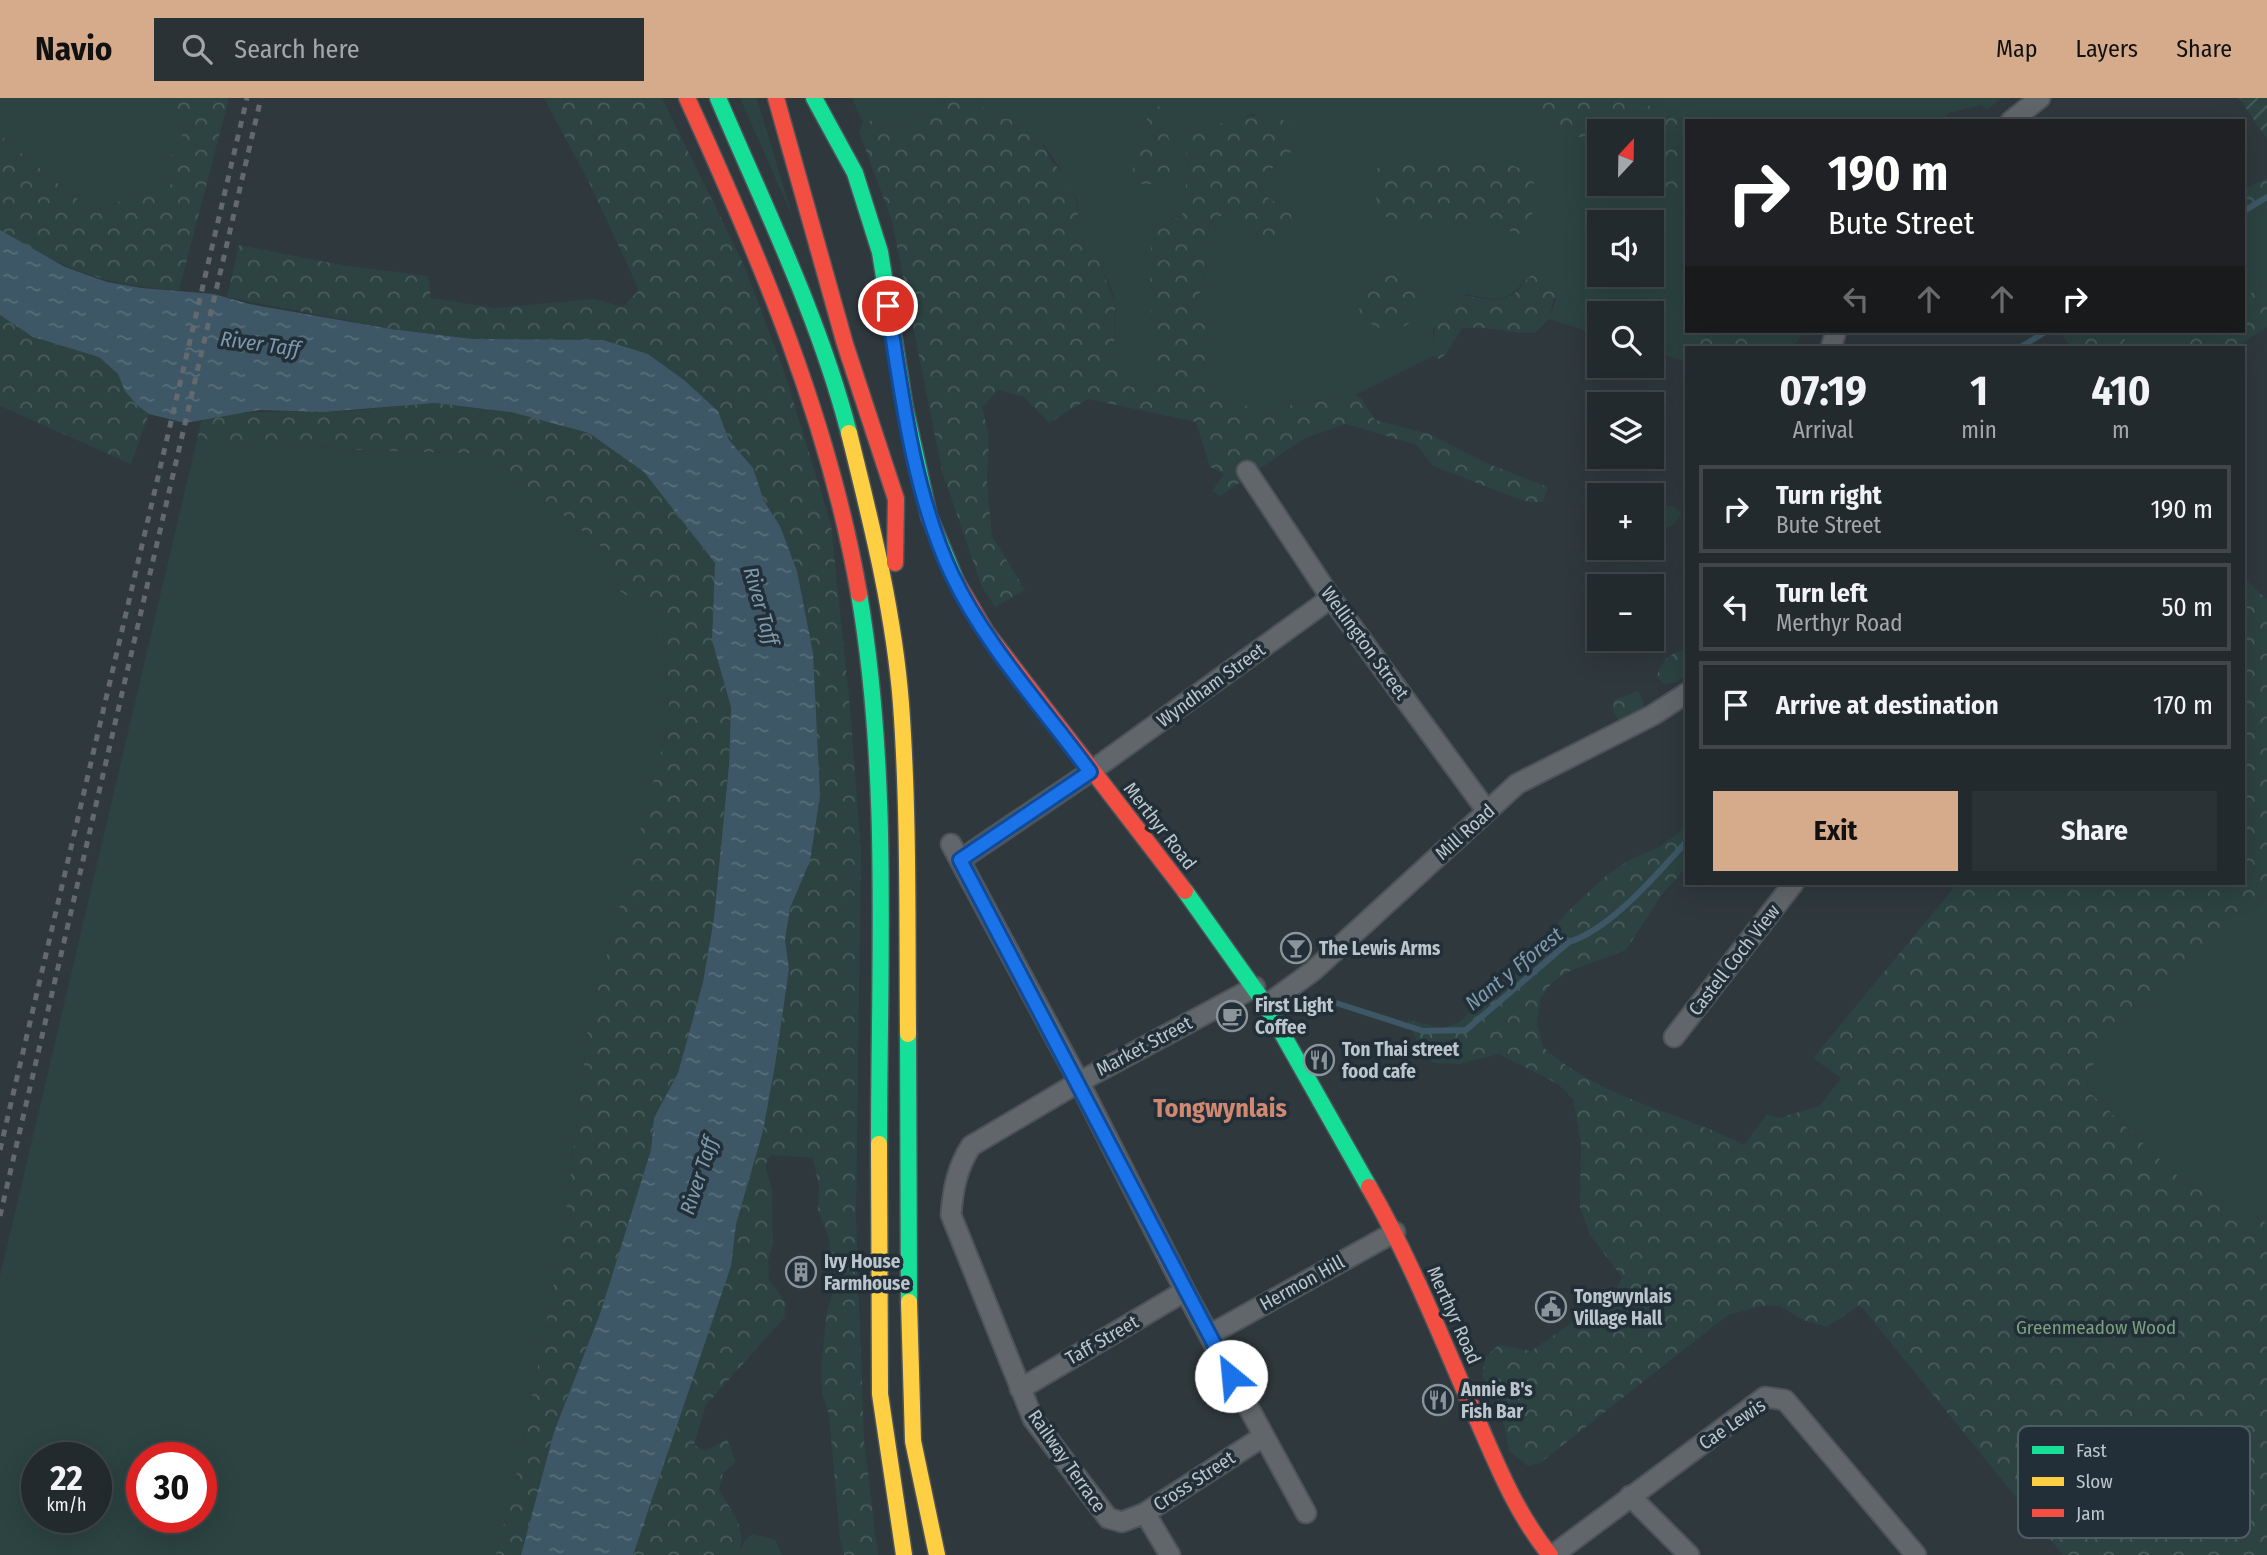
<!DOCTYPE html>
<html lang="en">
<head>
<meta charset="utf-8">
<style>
	:root { --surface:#232a2d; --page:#2b3235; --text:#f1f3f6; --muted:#a3a7aa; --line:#404649; --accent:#d6ab8b }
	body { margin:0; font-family:"Fira Sans Condensed",sans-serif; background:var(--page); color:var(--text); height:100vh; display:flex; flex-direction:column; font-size:26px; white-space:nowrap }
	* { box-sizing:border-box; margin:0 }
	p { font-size:23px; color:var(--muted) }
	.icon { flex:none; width:38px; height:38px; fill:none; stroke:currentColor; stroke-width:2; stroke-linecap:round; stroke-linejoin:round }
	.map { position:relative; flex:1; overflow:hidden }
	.details { position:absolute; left:1685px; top:248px; width:560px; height:539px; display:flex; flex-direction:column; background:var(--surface); border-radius:0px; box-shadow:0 7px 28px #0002,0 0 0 2px var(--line) }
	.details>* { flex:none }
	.banner { position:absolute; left:1685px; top:21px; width:560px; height:214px; border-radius:0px; box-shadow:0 7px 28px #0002,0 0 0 2px var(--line); background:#202124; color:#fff; overflow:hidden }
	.needle { width:46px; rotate:22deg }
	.buttons { position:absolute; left:1587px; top:21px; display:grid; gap:14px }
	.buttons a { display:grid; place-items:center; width:77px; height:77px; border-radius:0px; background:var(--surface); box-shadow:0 7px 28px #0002,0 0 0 2px var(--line); font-size:35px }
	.speed { position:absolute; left:21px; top:1344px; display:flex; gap:14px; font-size:35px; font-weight:700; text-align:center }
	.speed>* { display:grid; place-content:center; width:91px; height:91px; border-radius:50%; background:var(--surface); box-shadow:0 7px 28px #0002,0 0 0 2px var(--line); line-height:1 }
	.speed small { font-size:18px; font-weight:400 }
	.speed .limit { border:10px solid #d22; background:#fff; color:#111 }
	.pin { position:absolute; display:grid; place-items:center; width:60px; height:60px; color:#fff; margin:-30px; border:4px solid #fff; border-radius:50%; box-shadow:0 2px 7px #0007 }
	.me { position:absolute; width:77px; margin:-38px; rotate:332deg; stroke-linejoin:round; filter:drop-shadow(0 0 5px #0008) }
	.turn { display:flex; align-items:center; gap:24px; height:147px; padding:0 28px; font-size:32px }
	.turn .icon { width:91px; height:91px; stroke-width:2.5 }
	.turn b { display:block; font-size:49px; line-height:60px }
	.lanes { display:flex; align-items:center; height:66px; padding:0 28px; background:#0003; justify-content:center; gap:35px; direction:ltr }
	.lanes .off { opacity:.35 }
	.eta { display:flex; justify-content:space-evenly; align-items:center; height:119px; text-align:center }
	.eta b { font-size:42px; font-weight:700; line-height:49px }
	.action { display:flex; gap:14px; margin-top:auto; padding:14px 28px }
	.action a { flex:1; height:80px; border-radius:0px; background:var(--accent); color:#111; font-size:28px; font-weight:700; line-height:80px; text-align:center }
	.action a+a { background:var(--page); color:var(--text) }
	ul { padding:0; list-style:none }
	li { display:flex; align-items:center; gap:21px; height:88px; margin:0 14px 10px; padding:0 14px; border:4px solid var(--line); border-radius:0px }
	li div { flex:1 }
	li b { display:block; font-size:26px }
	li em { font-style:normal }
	header { display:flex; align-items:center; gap:42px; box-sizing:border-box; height:98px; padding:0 35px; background:var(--accent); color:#111 }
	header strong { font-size:33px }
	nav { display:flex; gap:38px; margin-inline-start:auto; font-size:24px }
	.search { width:490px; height:63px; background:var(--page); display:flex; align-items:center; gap:18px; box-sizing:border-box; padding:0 24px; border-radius:0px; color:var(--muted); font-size:26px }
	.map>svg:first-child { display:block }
</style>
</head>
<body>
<header>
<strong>Navio</strong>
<div class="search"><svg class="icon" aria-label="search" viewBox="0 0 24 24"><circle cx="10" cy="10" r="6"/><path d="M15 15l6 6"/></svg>Search here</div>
<nav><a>Map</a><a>Layers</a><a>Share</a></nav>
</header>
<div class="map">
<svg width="2267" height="1457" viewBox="0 0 2267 1457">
	<defs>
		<pattern id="forest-crowns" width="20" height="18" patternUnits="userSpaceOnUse" patternTransform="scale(1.75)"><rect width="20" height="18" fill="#2c4341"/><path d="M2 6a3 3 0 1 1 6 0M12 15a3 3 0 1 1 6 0" fill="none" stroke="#495d5b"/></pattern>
		<pattern id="garden-furrows" width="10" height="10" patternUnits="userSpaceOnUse" patternTransform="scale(1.75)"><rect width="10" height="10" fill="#2c4341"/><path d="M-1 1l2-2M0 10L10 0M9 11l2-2" fill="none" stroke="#495d5b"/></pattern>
		<pattern id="water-ripples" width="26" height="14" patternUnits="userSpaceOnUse" patternTransform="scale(1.75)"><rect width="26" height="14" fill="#3e5766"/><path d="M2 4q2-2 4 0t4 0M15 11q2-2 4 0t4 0" fill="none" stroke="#586e7b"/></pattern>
	</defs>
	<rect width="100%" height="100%" fill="#2f383c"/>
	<path fill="#2c4341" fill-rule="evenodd" d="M0,0H165L187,27L170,60L173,84L161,98L134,96L97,115C63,92 32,63 0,37Z
		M740,0H757L794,123Z
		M852,0H946L904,31L873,22L863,25Z
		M978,0H2003L1986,12L1982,7L1949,15L1941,23H1687V233H1803L1794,250H1687V264L1652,253V215H1600L1599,237L1549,221L1556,201L1525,182C1505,208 1495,202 1466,196L1433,232V258L1355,297L1296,306L1266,314L1244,309L1219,299L1208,290L1204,269L1208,229L1196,202L1202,190L1209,125C1232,109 1241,116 1257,137L1281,109L1260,94L1257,83L1279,65L1254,16L1185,41L1188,70L1182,118L1162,123L1153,232L1155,275L1150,288C1138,291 1123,290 1118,277C1110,255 1117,230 1115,207C1112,179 1089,156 1080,130C1077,122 1079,112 1077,103C1072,87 1037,33 1024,25C1015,20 998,21 988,18ZM1600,33H1652V86H1600ZM1600,124H1652V177H1600Z
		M2267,112V185L2244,200V125Z
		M2128,233H2194L2172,250H2122Z
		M197,341L361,352L488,356L613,458L615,490L662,519L670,620L589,924L563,1138L518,1370L496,1457H0V1178ZM37,1360H96V1419H37ZM142,1360H201V1419H142Z
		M2267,800V1125L2184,1084L2088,993L2087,978L2105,945Z
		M752,1436L775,1441L782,1457H738L744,1443Z"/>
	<path fill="url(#forest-crowns)" d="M165,0H229L179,192C109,189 58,170 0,132V37C32,63 63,92 97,115L134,96L161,97L173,84L170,60L187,27Z
		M544,0H662L744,167L785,276L831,427L850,609L861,754L856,1121L864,1342L878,1457H844L840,1441L829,1316L822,1295L821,1271L827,1213L835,1188L828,1137L818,1112L819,1088L813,1060L771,1057L765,1067L772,1092L773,1146L768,1162L769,1181L786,1205L784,1220L706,1307L694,1347L706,1353L727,1341L736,1364L723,1375L719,1392C732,1415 749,1431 738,1457H629L732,1125L761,1039L776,961L789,871L785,842L790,810L810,763L813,555L797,473L780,428L764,403L753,370L729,342L718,313L684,282L648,256L602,242L474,241L391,231L227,199L239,147L341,167L428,178L431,200L495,210L595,201L623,209L639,192L589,84Z
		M946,0H978L988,18L1021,23L1033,29L1051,62L1068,82L1077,105L1079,129L1097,159L1115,205L1114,258L1119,280L1131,289L1150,288C1161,257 1138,137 1161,123C1167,120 1175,122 1182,118L1188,70L1185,42L1191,34C1225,25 1262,6 1294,28L1297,48L1257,84L1260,94L1291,116L1292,130L1280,140L1266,141C1241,128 1241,103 1209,125L1202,190L1196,202L1208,229L1204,269L1208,290L1219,299L1266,314L1296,306L1355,297L1362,301L1375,322L1429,336L1486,365L1548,389L1543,404H1529L1508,397L1433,368L1417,347L1346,326L1305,340L1220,398L1212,393L1224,376L1210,369L1196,324L1088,301L1049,325L1024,299L998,292L982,309L989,338L987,383L992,438L1025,492L995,509L982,489L942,373L892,123L859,34L863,25L873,22L904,31Z
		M1529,0H1629L1659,12L1687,18H1708L1717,23H1687V90L1656,91L1635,86H1652V33H1600L1599,41C1577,42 1549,30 1532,17Z
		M1149,8H1158L1163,11L1174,68L1169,81L1156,86H1140C1124,68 1138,50 1149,33L1146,16Z
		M1472,58C1486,60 1520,67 1529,76C1542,89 1532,121 1525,134L1513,137L1499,118L1467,125L1434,120L1394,124L1383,117L1376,100L1374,80L1379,67L1388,60H1405L1439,68Z
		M2267,80V112L2244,125V91Z
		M1398,172C1449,179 1411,266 1360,217L1358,198L1362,185L1385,173Z
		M1535,174L1559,180L1549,221L1535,235C1510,236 1486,227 1462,230L1446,256L1439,261L1433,258C1433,233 1436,217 1453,198C1473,195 1498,210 1515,195C1522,188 1527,180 1535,174Z
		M2267,185V229L2235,250H2172L2194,233H2244V200Z
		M1614,200L1659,213L1663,225L1658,237L1652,240V215H1600L1599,224L1596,212L1602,203Z
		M0,217L33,239L99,259L118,276L125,293L137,307L149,316L131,366L0,308Z
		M1694,233H1750L1748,250H1697L1691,247L1690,238Z
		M2059,233H2128L2122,250H2072Z
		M435,305L511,314L589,335L644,374L715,465L712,542L731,609L729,667L714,820L703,884L678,975L654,1020L651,1052L601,1213L554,1334L521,1457H496L518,1370L563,1138L589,924L670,620L662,520L615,490L613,458L488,356L361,352L197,341L202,321C242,312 280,314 321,314C358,314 398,307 435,305Z
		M1672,408L1681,414C1676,429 1666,431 1652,433V409Z
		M2244,480L2267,502V800L2105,945L2087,978L2088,993L2184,1084L2267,1125V1457H2063L1860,1207L1827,1229L1803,1222L1780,1208H1761L1728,1217L1540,1365L1528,1368L1509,1353L1502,1316L1482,1277L1486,1259L1498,1247L1531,1253L1615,1195L1622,1179L1590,1137L1580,1109L1581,1044L1573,1001L1558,986L1499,956L1458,966L1433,965L1422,953L1407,922L1443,930L1459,924L1538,858L1563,818L1608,776L1631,761L1657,750L1679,735L1687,724V768L1660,799L1626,852L1567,874L1551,886L1540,902L1537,926L1543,949C1602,1002 1676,1012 1744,1047L1767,1016L1779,1020L1820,1008L1841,980L1813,960L1957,786H2244Z
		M1687,551V576L1677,584L1664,586L1657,579C1661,561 1670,556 1687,551Z
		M1638,593L1644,605L1642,616L1620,624L1613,614L1614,602Z"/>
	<path fill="url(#garden-furrows)" d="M2239,0H2267V41Z"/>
	<path fill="url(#water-ripples)" d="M0,132L65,169L107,184L142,190L214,196L249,206L391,231L473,241L603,242L648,256L684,282L718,313L729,342L753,370L764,403L780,428L797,473L813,555L820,697L810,763L790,810L785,842L789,871L776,961L763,1033L736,1126L731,1168L633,1457H521L554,1334L601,1213L651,1052L654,1020L678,975L703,884L714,820L729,667L731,609L712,542L715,465L644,374L589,335L511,314L435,305L324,314L259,312L185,325L149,316L137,307L125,293L118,276L99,259L33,239L0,217Z"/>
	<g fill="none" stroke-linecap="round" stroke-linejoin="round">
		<path stroke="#3e5766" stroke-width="6" d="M2244,113L2267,99
			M2019,250L2047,233
			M1330,903L1423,933L1466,932L1569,844C1611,831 1657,776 1687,743"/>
		<g stroke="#4d5357" stroke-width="23">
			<path id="street" d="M2011,23L2040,0
				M1831,250L1836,233
				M1247,373L1331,500L1487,713
				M951,746L1079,984L1185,1193L1306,1415
				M960,762L1090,674L1331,500
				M1255,889L1079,984L971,1048C957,1070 953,1091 951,1117L1033,1321L1108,1420L1122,1424L1145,1415L1264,1338
				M1266,907L1313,873L1517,686L1653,617L1687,595
				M1674,939L1793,786
				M1209,1237L1395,1134
				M1020,1291L1185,1193
				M1630,1398L1689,1457
				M1145,1415L1170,1457
				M1553,1457L1765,1299L1785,1302L1916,1457"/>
		</g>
		<g stroke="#4d5459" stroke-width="19">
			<path id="fast" d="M718,0C765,110 819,219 849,335
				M814,0L855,75L880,154L905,310L929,418L956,483
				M859,496C890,676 879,864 879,1046
				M1185,793L1266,907L1369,1089
				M908,936L909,1204"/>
		</g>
		<g stroke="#4d5459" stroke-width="19">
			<path id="slow" d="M849,335C871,424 894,514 901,606C909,716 907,826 908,936
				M879,1046L880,1296L904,1457
				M909,1204L913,1343L937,1457"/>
		</g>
		<g stroke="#4d5459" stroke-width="19">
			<path id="jam" d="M687,0C760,160 829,322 859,496
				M776,0L845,246L896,401L895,465
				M956,483L986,534L1185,793
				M1369,1089C1410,1160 1440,1237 1473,1312C1495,1362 1515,1414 1550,1457"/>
		</g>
		<use href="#street" stroke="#60666a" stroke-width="19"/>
		<use href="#fast" stroke="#16e098" stroke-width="16"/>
		<use href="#slow" stroke="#ffcf43" stroke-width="16"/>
		<use href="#jam" stroke="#f24e42" stroke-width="16"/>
		<path stroke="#63696e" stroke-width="5" stroke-dasharray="7 7" stroke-linecap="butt" d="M0,1052L247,0
			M0,1118L261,0"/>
	</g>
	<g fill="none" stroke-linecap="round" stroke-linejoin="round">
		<g stroke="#114b97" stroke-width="18">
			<path id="route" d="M888,208C901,295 914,397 952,477C985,547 1045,612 1090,674L960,762L1231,1278"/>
		</g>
		<use href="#route" stroke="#1a73e8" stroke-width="12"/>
	</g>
	<defs>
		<g id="bar-ring" transform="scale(1.575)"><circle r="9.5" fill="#222f38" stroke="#8a949a" stroke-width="1.5"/><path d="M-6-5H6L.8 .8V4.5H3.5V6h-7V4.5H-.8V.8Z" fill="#8a949a"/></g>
		<g id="cafe-ring" transform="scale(1.575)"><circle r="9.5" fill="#222f38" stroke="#8a949a" stroke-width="1.5"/><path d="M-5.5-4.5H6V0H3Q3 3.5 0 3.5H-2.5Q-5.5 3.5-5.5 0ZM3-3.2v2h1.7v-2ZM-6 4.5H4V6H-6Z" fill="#8a949a"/></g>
		<g id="restaurant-ring" transform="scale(1.575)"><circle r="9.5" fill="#222f38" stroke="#8a949a" stroke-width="1.5"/><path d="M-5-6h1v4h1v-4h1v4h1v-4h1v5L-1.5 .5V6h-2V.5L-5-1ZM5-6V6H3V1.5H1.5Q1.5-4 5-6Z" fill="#8a949a"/></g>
		<g id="building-ring" transform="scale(1.575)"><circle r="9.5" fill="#222f38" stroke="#8a949a" stroke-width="1.5"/><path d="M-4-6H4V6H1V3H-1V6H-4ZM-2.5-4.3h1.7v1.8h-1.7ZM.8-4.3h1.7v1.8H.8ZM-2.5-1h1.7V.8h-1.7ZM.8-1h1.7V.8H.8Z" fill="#8a949a"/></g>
		<g id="civic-ring" transform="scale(1.575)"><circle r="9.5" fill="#222f38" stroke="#8a949a" stroke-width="1.5"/><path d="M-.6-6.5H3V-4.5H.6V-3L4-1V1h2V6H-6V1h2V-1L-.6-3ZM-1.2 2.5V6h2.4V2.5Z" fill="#8a949a"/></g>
	</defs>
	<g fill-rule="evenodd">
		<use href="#bar-ring" x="1296" y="850"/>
		<use href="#cafe-ring" x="1232" y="918"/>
		<use href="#restaurant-ring" x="1319" y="962"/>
		<use href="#building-ring" x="801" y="1174"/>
		<use href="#civic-ring" x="1551" y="1209"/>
		<use href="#restaurant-ring" x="1438" y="1302"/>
	</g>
	<g text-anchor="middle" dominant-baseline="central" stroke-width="7" stroke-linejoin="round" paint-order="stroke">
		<g font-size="19" fill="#bbc5cc" stroke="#222f38">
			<text transform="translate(1365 545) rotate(54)">Wellington Street</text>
			<text transform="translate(1211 587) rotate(-36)">Wyndham Street</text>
			<text transform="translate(1160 728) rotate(52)">Merthyr Road</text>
			<text transform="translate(1465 734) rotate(-42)">Mill Road</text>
			<text transform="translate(1734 862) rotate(-52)">Castell Coch View</text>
			<text transform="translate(1144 948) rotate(-28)">Market Street</text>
			<text transform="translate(1302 1185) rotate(-29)">Hermon Hill</text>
			<text transform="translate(1454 1217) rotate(66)">Merthyr Road</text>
			<text transform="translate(1102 1242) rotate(-30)">Taff Street</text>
			<text transform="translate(1732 1326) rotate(-34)">Cae Lewis</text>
			<text transform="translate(1067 1363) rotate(55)">Railway Terrace</text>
			<text transform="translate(1194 1383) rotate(-33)">Cross Street</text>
		</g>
		<g font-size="19" font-weight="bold" fill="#bbc5cc" stroke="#222f38" text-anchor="start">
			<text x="1319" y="850">The Lewis Arms</text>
			<text x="1255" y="907">First Light<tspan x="1255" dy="22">Coffee</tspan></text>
			<text x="1342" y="951">Ton Thai street<tspan x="1342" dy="22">food cafe</tspan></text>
			<text x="824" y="1163">Ivy House<tspan x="824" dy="22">Farmhouse</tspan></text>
			<text x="1574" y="1198">Tongwynlais<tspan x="1574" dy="22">Village Hall</tspan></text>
			<text x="1461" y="1291">Annie B's<tspan x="1461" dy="22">Fish Bar</tspan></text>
		</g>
		<g font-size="19" fill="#7aa07c" stroke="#222f38">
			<text x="2096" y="1229">Greenmeadow Wood</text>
		</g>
		<g font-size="21" font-style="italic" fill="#7d9aac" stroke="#222f38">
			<text transform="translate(260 246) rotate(8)">River Taff</text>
			<text transform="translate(761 508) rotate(74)">River Taff</text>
			<text transform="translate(1514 871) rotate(-39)">Nant y Fforest</text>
			<text transform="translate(699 1078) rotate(-72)">River Taff</text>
		</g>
		<g font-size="26" font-weight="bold" fill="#d18871" stroke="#222f38">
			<text x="1220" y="1010">Tongwynlais</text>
		</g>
	</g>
	<rect x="2018" y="1328" width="232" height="112" rx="10" fill="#222f38" stroke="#505c64" stroke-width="2"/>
	<rect x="2032" y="1348" width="32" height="8" fill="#16e098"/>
	<rect x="2032" y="1379" width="32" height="9" fill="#ffcf43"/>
	<rect x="2032" y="1411" width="32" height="8" fill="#f24e42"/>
	<g font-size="19" fill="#bbc5cc">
		<text x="2076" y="1359">Fast</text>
		<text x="2076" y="1390">Slow</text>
		<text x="2076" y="1422">Jam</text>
	</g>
</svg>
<div class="buttons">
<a><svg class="needle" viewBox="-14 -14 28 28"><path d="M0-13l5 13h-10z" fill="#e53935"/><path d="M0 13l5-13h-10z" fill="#a3a7aa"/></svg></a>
<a><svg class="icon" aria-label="sound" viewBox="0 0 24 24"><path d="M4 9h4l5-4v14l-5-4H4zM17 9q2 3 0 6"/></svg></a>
<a><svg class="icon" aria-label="search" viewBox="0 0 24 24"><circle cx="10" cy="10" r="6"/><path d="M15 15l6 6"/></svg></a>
<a><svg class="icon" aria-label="layers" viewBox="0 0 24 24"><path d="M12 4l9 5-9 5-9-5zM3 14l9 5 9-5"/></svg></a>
<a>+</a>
<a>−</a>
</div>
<div class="speed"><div>22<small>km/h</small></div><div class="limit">30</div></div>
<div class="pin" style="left:888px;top:208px;background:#d93025"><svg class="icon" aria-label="arrive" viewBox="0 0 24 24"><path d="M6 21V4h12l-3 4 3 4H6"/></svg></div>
<svg class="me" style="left:1231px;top:1278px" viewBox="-20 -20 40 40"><circle r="19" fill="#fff"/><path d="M0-13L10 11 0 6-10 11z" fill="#1a73e8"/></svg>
<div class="banner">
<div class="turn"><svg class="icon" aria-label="right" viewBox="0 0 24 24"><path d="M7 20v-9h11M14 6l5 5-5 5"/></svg><div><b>190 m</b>Bute Street</div></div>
<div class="lanes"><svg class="icon off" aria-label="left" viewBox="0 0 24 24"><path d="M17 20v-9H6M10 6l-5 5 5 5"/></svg><svg class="icon off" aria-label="ahead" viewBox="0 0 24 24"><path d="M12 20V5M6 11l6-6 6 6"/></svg><svg class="icon off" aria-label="ahead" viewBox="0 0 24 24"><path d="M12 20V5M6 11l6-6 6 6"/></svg><svg class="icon" aria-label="right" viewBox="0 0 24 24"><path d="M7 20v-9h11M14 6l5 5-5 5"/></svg></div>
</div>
<section class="details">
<div class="eta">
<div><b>07:19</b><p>Arrival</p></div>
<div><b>1</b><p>min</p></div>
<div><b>410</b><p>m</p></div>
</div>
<ul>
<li><svg class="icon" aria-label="right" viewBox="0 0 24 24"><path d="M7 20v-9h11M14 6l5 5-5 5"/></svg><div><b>Turn right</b><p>Bute Street</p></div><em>190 m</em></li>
<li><svg class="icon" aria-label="left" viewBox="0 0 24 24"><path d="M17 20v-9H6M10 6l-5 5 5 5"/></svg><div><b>Turn left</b><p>Merthyr Road</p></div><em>50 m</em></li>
<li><svg class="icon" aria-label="arrive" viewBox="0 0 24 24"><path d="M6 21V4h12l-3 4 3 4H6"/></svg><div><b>Arrive at destination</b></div><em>170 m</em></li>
</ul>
<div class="action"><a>Exit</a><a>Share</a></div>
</section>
</div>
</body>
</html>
